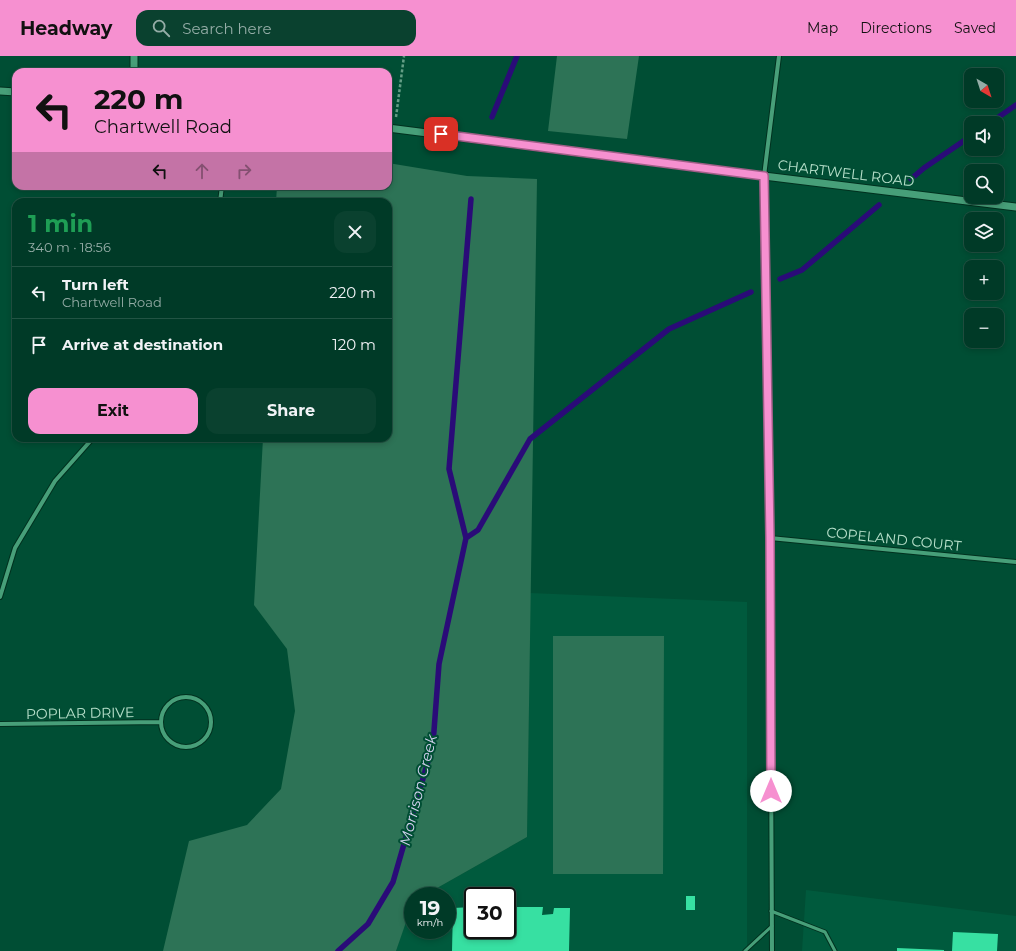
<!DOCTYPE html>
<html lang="en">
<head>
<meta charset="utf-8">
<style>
	:root { --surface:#003a27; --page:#0a412f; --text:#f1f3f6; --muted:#95ada7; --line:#225444; --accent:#f690d0 }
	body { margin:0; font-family:Montserrat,sans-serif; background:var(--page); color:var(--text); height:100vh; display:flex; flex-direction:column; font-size:15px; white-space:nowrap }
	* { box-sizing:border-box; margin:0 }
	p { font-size:13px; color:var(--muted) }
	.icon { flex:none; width:22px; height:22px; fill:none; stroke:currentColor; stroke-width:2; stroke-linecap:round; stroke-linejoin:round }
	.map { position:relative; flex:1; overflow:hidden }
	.side { position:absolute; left:12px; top:142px; width:380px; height:244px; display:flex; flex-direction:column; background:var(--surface); border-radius:12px; box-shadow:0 2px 6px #0003,0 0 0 1px var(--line) }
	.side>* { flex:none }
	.banner { position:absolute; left:12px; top:12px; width:380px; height:122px; border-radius:12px; box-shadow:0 2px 6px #0003,0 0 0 1px var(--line); background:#f690d0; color:#111; overflow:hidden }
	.needle { width:26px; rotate:141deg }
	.tools { position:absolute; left:964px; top:12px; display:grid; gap:8px }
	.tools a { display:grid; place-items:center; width:40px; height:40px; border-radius:8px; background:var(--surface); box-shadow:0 2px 6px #0003,0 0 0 1px var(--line); font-size:20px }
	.speed { position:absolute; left:404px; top:831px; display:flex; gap:8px; font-size:20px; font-weight:700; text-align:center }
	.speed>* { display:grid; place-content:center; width:52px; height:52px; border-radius:50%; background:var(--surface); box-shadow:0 2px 6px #0003,0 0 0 1px var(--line); line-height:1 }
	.speed small { font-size:10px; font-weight:400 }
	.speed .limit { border:2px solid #111; border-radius:6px; background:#fff; color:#111 }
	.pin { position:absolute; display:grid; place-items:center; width:34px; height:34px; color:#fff; margin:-17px; border-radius:8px; box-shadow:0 2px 6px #0006 }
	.me { position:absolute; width:44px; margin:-22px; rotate:0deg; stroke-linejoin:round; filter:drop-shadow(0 0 3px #0008) }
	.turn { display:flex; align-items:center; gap:14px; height:84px; padding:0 16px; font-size:18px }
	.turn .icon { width:52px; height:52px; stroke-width:2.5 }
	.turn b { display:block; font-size:28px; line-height:34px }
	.lanes { display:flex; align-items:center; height:38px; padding:0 16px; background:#0003; justify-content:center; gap:20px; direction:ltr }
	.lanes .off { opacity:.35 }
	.round { display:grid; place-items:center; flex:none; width:42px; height:42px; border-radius:12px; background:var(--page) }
	.head { display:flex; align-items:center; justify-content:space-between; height:68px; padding:0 16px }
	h1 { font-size:24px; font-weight:700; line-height:30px; color:#1e9e55 }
	.cta { display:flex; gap:8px; margin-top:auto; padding:8px 16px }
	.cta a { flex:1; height:46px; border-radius:12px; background:var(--accent); color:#111; font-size:16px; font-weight:700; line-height:46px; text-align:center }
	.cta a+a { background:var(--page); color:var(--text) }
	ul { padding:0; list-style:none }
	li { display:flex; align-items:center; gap:12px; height:52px; padding:0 16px; border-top:1px solid var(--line) }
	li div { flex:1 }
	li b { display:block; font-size:15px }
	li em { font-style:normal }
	header { display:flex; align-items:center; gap:24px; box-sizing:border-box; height:56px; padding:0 20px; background:var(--accent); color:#111 }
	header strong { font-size:19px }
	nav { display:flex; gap:22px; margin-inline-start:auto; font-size:14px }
	.search { width:280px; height:36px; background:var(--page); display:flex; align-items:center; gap:10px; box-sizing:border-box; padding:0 14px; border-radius:12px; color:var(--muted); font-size:15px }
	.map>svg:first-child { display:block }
</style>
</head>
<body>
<header>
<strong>Headway</strong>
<div class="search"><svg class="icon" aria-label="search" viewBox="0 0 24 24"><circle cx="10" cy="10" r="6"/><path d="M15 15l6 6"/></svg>Search here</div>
<nav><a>Map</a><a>Directions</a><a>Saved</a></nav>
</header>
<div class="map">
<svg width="1016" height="895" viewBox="0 0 1016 895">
	<rect width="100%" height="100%" fill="#004e34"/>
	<path fill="#005a3d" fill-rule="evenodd" d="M530,537L747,546V895H396L412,846H413V874H447V840H423L527,781ZM473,840H507V874H473Z
		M806,834L1016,860V895H802Z"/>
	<path fill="#2d7356" d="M557,0H639L627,83L548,75Z
		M388,107L467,120L537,123L527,781L423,840H413V846L396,895H163L189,785L247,769L281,733L295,655L287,593L254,549L263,382H388V146H276L277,130H388Z
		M553,580H664L663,818H553Z"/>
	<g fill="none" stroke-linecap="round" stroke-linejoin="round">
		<path stroke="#2a0b78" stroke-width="5.5" d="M492,61L517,0
			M990,67L1016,49
			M911,123L924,112L971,80
			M780,223L802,214L879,149
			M466,482L478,474L530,383L669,273L751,236
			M338,895L368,868L393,826L433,688L439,608L466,482L449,413L471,143"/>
	</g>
	<path fill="#37e0a2" d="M686,840H695V854H686Z
		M473,851V874H507V851H543L542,859L553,858L554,852H570L569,895H452L453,852Z
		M953,876L998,878L997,895H952Z
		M897,892L944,894V895H897Z"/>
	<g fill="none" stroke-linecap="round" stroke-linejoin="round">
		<g stroke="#00311f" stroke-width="5">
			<path id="service" d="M771,855L825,876L835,895
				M745,895L772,870"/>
		</g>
		<g stroke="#00311f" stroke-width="6">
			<path id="minor" d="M220,146L222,130
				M770,482L1016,506
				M0,541L15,492L55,425L93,382
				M161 666a25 25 0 1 1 50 0a25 25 0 1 1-50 0Z
				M0,668L160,666
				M772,895L770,482L764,120L779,0"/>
		</g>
		<g stroke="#00311f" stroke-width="9">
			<path id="tertiary" d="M134,0V16
				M0,35L16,36
				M388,72L764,120L1016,151"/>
		</g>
		<path stroke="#649e86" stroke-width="2.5" stroke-dasharray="3 2" stroke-linecap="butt" d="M396,61L404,0"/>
		<use href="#service" stroke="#479f79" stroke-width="3"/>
		<use href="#minor" stroke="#479f79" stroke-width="4"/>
		<use href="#tertiary" stroke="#479f79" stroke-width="7"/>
	</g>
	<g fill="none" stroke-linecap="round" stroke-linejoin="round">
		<g stroke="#a05e87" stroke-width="10">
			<path id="route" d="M441,78L764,120L770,482L771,735"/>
		</g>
		<use href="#route" stroke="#f690d0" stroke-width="7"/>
	</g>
	<g text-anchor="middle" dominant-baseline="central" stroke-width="4" stroke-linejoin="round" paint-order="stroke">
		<g font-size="14" fill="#b7e0cb" stroke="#004e34">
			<text transform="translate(846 117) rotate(7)">CHARTWELL ROAD</text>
			<text transform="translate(894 483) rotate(6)">COPELAND COURT</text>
			<text transform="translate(80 657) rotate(-1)">POPLAR DRIVE</text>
		</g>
		<g font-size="15" font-style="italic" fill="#d0d1ed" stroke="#004e34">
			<text transform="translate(418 734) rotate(-76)">Morrison Creek</text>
		</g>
	</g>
</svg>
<div class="tools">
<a><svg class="needle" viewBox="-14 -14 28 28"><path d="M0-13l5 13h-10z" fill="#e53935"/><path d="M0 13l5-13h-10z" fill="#95ada7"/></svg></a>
<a><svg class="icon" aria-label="sound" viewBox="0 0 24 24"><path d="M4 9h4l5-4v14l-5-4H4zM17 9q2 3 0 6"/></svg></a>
<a><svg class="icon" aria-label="search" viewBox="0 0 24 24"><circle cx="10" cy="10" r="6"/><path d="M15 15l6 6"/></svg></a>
<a><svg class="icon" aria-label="layers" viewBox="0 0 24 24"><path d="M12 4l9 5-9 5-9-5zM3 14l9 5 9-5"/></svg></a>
<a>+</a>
<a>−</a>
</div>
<div class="speed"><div>19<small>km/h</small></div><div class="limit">30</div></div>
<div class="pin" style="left:441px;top:78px;background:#d93025"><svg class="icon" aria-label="arrive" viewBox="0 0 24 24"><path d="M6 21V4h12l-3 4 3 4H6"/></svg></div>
<svg class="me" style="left:771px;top:735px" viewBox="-20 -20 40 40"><circle r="19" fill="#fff"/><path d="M0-13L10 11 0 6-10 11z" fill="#f690d0"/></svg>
<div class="banner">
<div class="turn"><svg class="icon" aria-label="left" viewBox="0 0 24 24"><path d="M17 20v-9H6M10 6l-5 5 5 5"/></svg><div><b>220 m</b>Chartwell Road</div></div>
<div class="lanes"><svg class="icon" aria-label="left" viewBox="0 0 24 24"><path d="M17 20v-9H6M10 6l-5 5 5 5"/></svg><svg class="icon off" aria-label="ahead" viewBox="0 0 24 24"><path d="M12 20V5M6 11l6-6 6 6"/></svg><svg class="icon off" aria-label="right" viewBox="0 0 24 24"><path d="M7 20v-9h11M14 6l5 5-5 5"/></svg></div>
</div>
<section class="side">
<div class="head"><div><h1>1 min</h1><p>340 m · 18:56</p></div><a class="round"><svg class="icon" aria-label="close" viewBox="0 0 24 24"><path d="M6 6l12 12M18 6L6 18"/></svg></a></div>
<ul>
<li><svg class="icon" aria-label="left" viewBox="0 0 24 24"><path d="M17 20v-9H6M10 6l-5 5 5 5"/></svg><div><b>Turn left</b><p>Chartwell Road</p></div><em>220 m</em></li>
<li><svg class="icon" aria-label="arrive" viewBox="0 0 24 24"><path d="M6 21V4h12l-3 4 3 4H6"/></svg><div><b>Arrive at destination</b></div><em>120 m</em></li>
</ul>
<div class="cta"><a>Exit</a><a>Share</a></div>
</section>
</div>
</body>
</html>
